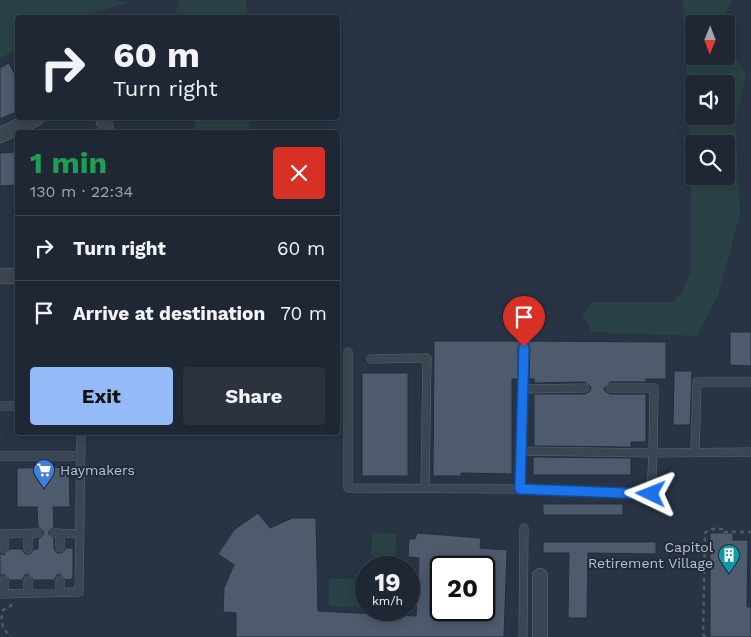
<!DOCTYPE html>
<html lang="en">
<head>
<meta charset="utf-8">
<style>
	:root { --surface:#1e2733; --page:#2b333f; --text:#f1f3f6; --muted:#a1a5ac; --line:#3c444e; --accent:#94bbf8 }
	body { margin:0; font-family:"Work Sans",sans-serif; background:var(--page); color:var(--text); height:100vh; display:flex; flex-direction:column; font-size:19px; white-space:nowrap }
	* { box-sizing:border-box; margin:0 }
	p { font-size:16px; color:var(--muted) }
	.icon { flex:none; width:28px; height:28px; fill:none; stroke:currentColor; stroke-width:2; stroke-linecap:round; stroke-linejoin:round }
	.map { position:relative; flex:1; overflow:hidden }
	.details { position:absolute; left:15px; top:130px; width:325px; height:305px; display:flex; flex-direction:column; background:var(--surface); border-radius:5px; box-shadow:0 2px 12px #0003,0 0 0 1px var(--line) }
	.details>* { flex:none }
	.banner { position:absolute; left:15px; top:15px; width:325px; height:105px; border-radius:5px; box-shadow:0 2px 12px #0003,0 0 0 1px var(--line); background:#1e2733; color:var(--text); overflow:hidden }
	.needle { width:32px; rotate:181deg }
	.buttons { position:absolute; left:685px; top:15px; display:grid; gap:10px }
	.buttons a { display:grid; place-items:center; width:50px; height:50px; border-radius:5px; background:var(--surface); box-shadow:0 2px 12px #0003,0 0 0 1px var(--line); font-size:25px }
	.speed { position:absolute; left:355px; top:556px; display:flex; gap:10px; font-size:25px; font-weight:700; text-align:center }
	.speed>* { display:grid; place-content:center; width:65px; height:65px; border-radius:50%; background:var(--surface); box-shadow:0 2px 12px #0003,0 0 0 1px var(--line); line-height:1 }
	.speed small { font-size:12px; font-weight:400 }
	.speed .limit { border:2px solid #111; border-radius:8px; background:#fff; color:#111 }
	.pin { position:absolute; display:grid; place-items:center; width:42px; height:42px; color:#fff; margin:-51px -21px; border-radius:50% 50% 50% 0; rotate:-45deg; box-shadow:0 0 5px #0007 }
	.pin .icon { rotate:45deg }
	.me { position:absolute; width:55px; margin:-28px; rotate:272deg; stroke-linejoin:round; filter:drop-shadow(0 0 4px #0008) }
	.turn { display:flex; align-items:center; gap:18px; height:105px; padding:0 15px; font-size:22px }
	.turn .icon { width:65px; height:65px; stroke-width:2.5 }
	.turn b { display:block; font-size:35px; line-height:42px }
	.round { display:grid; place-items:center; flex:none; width:52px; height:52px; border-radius:5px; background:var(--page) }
	.overview { display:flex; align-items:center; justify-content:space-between; height:85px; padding:0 15px }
	h1 { font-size:30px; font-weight:700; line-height:38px; color:#1e9e55 }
	.primary-button { display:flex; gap:10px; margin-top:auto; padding:10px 15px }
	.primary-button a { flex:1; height:58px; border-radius:5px; background:var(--accent); color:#111; font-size:20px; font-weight:700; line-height:58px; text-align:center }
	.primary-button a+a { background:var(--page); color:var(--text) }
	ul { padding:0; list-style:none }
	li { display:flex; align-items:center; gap:15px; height:65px; padding:0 15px; border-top:1px solid var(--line) }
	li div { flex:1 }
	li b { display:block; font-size:19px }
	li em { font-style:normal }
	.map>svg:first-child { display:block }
</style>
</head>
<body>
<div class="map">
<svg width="751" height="637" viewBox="0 0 751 637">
	<rect width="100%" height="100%" fill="#283444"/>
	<path fill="#2a4245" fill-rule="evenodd" d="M0,0H116L126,3L80,17L18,18C18,41 24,47 0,58Z
		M179,0H246L247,17H175Z
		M683,0H732L724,17L725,24H694V56H726V27L733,53L746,75L736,121L740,215L718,295L697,336L592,332L582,315L592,302H673L681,294L691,271V155ZM694,84H726V116H694ZM694,144H726V176H694Z
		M195,118H249L250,132H195Z
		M372,533L396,534V557H371Z
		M329,579H366V608L329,606Z"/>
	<path fill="#4e5b6d" stroke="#232d3b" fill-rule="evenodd" d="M9,63L18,81V111L0,119V68Z
		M18,152V185L0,186V153Z
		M730,332H751V366L730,365Z
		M434,341H523L518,347V379H512V474L461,473V476H433Z
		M525,341L666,342V379H646V382H610L604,388L605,391L610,394H646V442H631V447L534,446V394H585L590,391L591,387L585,382L534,383V379H529L530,347Z
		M674,371H692L690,425H673Z
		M362,373H408V476H362Z
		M533,457L631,458V475H533Z
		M69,467L70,507H53L54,527L50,530L48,533L54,539V549L57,553H62L66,548H73V579L66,580L60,574L57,575L54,580H34L28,574L25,575L22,580H10L4,574L0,576V553L4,555L10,549H22L25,554H30L34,549H38V539L41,537L44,533L42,530L38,527L37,507H17V468Z
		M543,504H623V515H543Z
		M258,513L270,528L292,518H316L318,611L416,616L419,558L408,557L409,539H415L417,533L481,538L480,548L507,550L504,637H236V613L223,612L224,588L234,565L218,554L234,530ZM441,568H484V610H441Z
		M710,533H733V540H748L747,607H751V637H710Z
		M543,542H656V554L588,553L587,618H568L569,553H543Z"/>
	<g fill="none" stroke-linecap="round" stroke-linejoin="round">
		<g stroke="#5b6471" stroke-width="9">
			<path id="service" d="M524,347L523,389L585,388
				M348,352V488L520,489
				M371,359L427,358L425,488
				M523,389L520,489L651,494L653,453L751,452
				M0,406H18
				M521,451L653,453L654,388H610
				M695,452L697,382H751
				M0,456H81
				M54,533L80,534
				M60,533V548
				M0,534L38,533
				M4,534V549
				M28,549V533
				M28,580V593
				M60,592V580
				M0,594L79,592L81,432
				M4,594V580
				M523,637L524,528"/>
		</g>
		<g stroke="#5b6471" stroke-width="16">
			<path id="minor" d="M103,118L107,132
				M0,135L37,118
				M0,276H18
				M540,637V576"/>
		</g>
		<path stroke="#485f61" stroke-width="2.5" stroke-dasharray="4 4" stroke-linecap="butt" d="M11,604V606L3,610C0,623 2,628 11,637
			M705,637L703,634L705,533L710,529H724V532H751"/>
		<use href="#service" stroke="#3c4653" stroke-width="8"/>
		<use href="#minor" stroke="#3c4653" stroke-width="15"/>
	</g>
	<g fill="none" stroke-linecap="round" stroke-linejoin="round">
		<g stroke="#114b97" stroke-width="12">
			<path id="route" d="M524,347L520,489L651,494"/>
		</g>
		<use href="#route" stroke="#1a73e8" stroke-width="9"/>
	</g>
	<defs>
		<g id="supermarket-pin" transform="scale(1.125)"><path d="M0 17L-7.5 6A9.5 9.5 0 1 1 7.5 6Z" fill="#3f7fe0" stroke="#212b39"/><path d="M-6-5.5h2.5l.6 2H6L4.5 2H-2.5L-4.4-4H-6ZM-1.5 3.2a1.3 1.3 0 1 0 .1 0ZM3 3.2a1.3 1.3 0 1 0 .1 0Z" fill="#fff"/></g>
		<g id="building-pin" transform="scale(1.125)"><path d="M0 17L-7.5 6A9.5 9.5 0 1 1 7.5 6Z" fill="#0f9aa8" stroke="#212b39"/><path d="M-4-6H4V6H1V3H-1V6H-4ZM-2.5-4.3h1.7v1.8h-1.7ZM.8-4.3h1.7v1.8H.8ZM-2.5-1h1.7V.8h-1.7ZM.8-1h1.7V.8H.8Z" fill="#fff"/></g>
	</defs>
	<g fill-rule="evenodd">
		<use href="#supermarket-pin" x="44" y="470"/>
		<use href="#building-pin" x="729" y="555"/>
	</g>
	<g text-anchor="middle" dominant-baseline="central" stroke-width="4" stroke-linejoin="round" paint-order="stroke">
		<g font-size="14" fill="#bac1cd" stroke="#212b39" text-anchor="start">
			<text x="60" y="470">Haymakers</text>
			<text x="713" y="547" text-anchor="end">Capitol<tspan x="713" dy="16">Retirement Village</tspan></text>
		</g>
	</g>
</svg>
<div class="buttons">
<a><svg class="needle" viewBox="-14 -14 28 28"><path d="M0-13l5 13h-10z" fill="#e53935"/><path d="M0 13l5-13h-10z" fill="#a1a5ac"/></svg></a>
<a><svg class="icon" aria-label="sound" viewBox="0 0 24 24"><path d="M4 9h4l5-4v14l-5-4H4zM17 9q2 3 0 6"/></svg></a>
<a><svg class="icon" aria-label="search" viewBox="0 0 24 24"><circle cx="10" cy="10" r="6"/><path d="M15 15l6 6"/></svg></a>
</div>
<div class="speed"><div>19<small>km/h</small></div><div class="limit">20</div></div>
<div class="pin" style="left:524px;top:347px;background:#d93025"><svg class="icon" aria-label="arrive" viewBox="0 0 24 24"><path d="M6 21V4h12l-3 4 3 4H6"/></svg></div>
<svg class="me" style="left:651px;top:494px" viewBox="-20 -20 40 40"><path d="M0-17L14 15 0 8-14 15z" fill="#1a73e8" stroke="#fff" stroke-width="4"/></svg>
<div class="banner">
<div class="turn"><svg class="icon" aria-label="right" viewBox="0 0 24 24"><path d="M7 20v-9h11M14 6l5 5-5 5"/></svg><div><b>60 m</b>Turn right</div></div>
</div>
<section class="details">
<div class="overview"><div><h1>1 min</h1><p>130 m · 22:34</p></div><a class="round" style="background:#d93025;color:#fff"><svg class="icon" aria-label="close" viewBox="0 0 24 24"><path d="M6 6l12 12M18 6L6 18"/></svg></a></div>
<ul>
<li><svg class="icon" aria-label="right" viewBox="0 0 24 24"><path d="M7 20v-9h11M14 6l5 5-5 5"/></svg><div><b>Turn right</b></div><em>60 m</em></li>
<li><svg class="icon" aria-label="arrive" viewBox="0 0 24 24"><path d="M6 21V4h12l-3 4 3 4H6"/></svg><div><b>Arrive at destination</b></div><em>70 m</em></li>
</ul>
<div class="primary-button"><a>Exit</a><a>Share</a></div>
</section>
</div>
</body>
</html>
